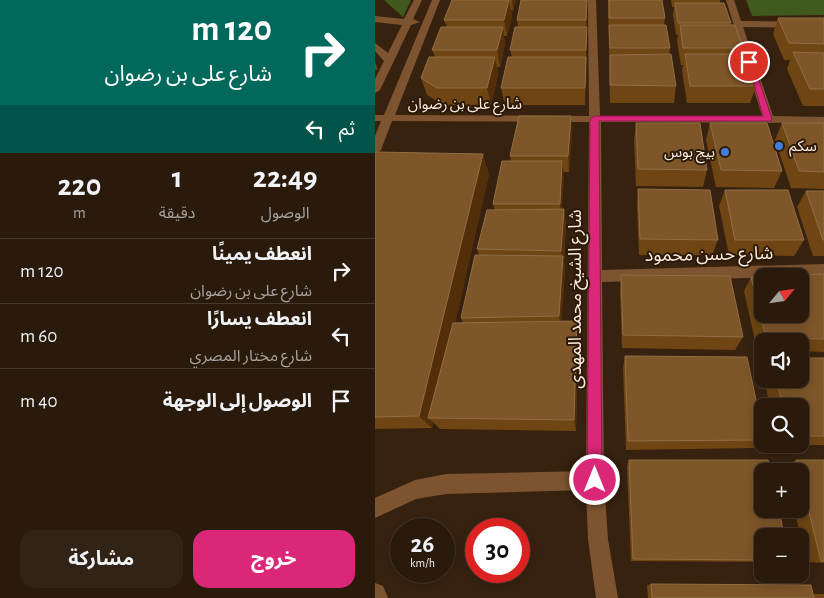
<!DOCTYPE html>
<html lang="ar">
<head>
<meta charset="utf-8">
<style>
	:root { --surface:#291a0c; --page:#312315; --text:#f1f3f6; --muted:#a5a19d; --line:#45382d; --accent:#db2777 }
	body { margin:0; font-family:"Alegreya Sans","Noto Sans Arabic",sans-serif; background:var(--page); color:var(--text); direction:rtl; height:100vh; display:flex; flex-direction:column; font-size:19px; white-space:nowrap }
	* { box-sizing:border-box; margin:0 }
	p { font-size:16px; color:var(--muted) }
	.icon { flex:none; width:28px; height:28px; fill:none; stroke:currentColor; stroke-width:2; stroke-linecap:round; stroke-linejoin:round }
	.map { position:relative; flex:1; overflow:hidden; direction:ltr }
	.sheet { display:flex; flex-direction:column; background:var(--surface); width:375px }
	.sheet>* { flex:none }
	.top-card { background:#00695c; color:#fff; overflow:hidden }
	.needle { width:32px; rotate:61deg }
	.buttons { position:absolute; left:379px; top:268px; display:grid; gap:10px }
	.buttons a { display:grid; place-items:center; width:55px; height:55px; border-radius:10px; background:var(--surface); box-shadow:0 2px 12px #0003,0 0 0 1px var(--line); font-size:25px }
	.speed { position:absolute; left:15px; top:518px; display:flex; gap:10px; font-size:25px; font-weight:700; text-align:center }
	.speed>* { display:grid; place-content:center; width:65px; height:65px; border-radius:50%; background:var(--surface); box-shadow:0 2px 12px #0003,0 0 0 1px var(--line); line-height:1 }
	.speed small { font-size:12px; font-weight:400 }
	.speed .limit { border:8px solid #d22; background:#fff; color:#111 }
	.pin { position:absolute; display:grid; place-items:center; width:42px; height:42px; color:#fff; margin:-21px; border:2px solid #fff; border-radius:50%; box-shadow:0 1px 5px #0007 }
	.me { position:absolute; width:55px; margin:-28px; rotate:0deg; stroke-linejoin:round; filter:drop-shadow(0 0 4px #0008) }
	.turn { display:flex; align-items:center; gap:18px; height:105px; padding:0 20px; font-size:22px }
	.turn .icon { width:65px; height:65px; stroke-width:2.5 }
	.turn b { display:block; font-size:35px; line-height:42px }
	.then { display:flex; align-items:center; height:48px; padding:0 20px; background:#0003; gap:10px; font-size:19px }
	.eta { display:flex; justify-content:space-evenly; align-items:center; height:85px; text-align:center }
	.eta b { font-size:30px; font-weight:700; line-height:35px }
	.action { display:flex; gap:10px; margin-top:auto; padding:10px 20px }
	.action a { flex:1; height:58px; border-radius:15px; background:var(--accent); color:#fff; font-size:20px; font-weight:700; line-height:58px; text-align:center }
	.action a+a { background:var(--page); color:var(--text) }
	ul { padding:0; list-style:none }
	li { display:flex; align-items:center; gap:15px; height:65px; padding:0 20px; border-top:1px solid var(--line) }
	li div { flex:1 }
	li b { display:block; font-size:19px }
	li em { font-style:normal }
	main { display:flex; flex:1; min-height:0 }
	.map>svg:first-child { display:block }
</style>
</head>
<body>
<main>
<div class="map">
<svg width="449" height="598" viewBox="0 0 449 598">
	<rect width="100%" height="100%" fill="#372210"/>
	<path fill="#405a1e" d="M9,0H36L28,17Z
		M371,0H449V15L377,16Z"/>
	<g fill="none" stroke-linecap="round" stroke-linejoin="round">
		<path fill="#7e5430" fill-rule="evenodd" d="M39,0H47L38,19L45,22L36,25L5,90L0,93V79L9,61L0,51V43L13,53L27,25L0,22V16L29,19Z
			M57,0H65L20,115L214,116L213,0H221L225,116H387L351,0H359L366,21L449,22V28L368,27L398,116L449,117V123L226,122L227,270L449,264V276L227,282L229,480L233,539L243,598H221L213,539L211,490L71,494L41,499L0,518V498L40,480L71,474L211,471L214,122L17,121L6,150L0,154V136L6,121H0V115H9Z
			M0,583L8,586L13,598H0Z"/>
	</g>
	<path fill="#6e4513" d="M77,0H141L138,11L136,10L137,16L132,36H129L130,44L125,67H122L123,74L116,105H68L52,95L46,78L60,57L57,50L72,27L69,20Z
		M233,0H287L290,18L289,25L295,48L294,54L301,86L299,103H235Z
		M296,0H345V3L356,23V25L368,48L366,54L381,86L375,103H312L307,71L308,65H306L302,42L303,35H301L298,15L299,7H297Z
		M212,11L210,105H130L126,88L137,57L135,50L143,27L142,20Z
		M403,18H449V106H428L412,69L415,60H409L398,34Z
		M0,62L3,70H0Z
		M261,123L332,170L328,187L261,186L259,140Z
		M335,123L407,171L399,188L341,187L331,140Z
		M407,123H449V189L416,188L400,140Z
		M197,133L194,172H188L187,209H189L191,225L189,261L190,271L186,321L203,337L201,431L65,429L58,422L57,428L0,429V152L114,174L80,323H88L86,318L104,255L102,249L120,210L118,204L136,161L135,156Z
		M263,189L343,240L337,255H264L262,206Z
		M350,190L429,240L419,256L354,255L344,206Z
		M431,191H449V256H438L422,207Z
		M449,274V352L425,351V341H388V350H382L369,291L376,277Z
		M246,275L368,337L360,350L247,348L245,290Z
		M250,356L388,433V441L379,448L251,450L248,368Z
		M449,358V445H404V444H425V406H395L389,379H425Z
		M254,460L388,536V562L256,561L252,467Z
		M421,460H449V563L432,562L419,509H425V471H410L409,467Z
		M276,584L439,598H273L272,585Z
		M439,594H449V598H439Z"/>
	<path fill="#522f09" d="M134,0L137,16L132,36L129,20Z
		M137,0H141L138,11Z
		M212,0H213L212,37L211,20Z
		M128,27L130,44L125,67L122,50Z
		M212,27V74L210,105V88Z
		M120,57L123,74L116,105L112,88Z
		M196,116L197,133L194,172L193,156Z
		M108,154L114,174L59,418H53L58,422L57,428L44,416Z
		M187,161L189,177L186,220L185,204Z
		M189,209L191,225L189,261L190,271L186,329L184,316L188,261L186,251Z
		M202,321L203,337L201,431L199,420Z"/>
	<path fill="#7e5629" stroke="#916e46" d="M77,0H134L129,20H69Z
		M146,0H212L211,20H142Z
		M234,0H287L290,18H234Z
		M300,3H349L356,23H303Z
		M403,18H449V44L414,43Z
		M234,25H291L295,48H235Z
		M305,25H360L368,48H308Z
		M66,27H128L122,50H57Z
		M140,27H212L211,50H135Z
		M418,52L449,53V89H435Z
		M296,54L301,86L235,85V55Z
		M310,54H370L381,86H315Z
		M54,57H120L112,88H62L46,78Z
		M133,57H211L210,88H126Z
		M144,116H196L193,156H135Z
		M261,123H325L332,170L263,169Z
		M335,123H392L407,171L346,170Z
		M407,123H449V172L424,171Z
		M0,152L108,154L44,416L0,417Z
		M127,161H187L185,204H118Z
		M263,189L335,190L343,240L265,239Z
		M350,190H413L429,240H360Z
		M431,191H449V240H448Z
		M189,209L186,251L102,249L112,210Z
		M100,255L188,256L184,316L86,318Z
		M449,274V339L391,338L376,277L388,276V314H425V276H390Z
		M246,275L355,276L368,337L248,335Z
		M202,321L199,420L53,418L78,323Z
		M250,356L372,357L388,433V440L253,441Z
		M425,358H449V436H425V406H408L401,379H425Z
		M254,460H393L396,471H388V509H404L409,536H388V560L258,559Z
		M421,460H449V561H446L425,476V471H424Z
		M276,584L436,585L439,598H277Z"/>
	<path fill="#db2777" stroke="#8e194d" d="M372,60L378,62L397,119L396,121H224L227,480L225,485L220,487L215,485L212,480L215,119L220,116H388Z"/>
	<g fill="#3f7fe0" stroke="#2c1906" stroke-width="2">
		<circle cx="404" cy="146" r="5"/>
		<circle cx="350" cy="152" r="5"/>
	</g>
	<g text-anchor="middle" dominant-baseline="central" stroke-width="4" stroke-linejoin="round" paint-order="stroke">
		<g font-size="15" fill="#faebe0" stroke="#2c1906">
			<text x="90" y="104">شارع على بن رضوان</text>
		</g>
		<g font-size="15" fill="#faebe0" stroke="#2c1906" text-anchor="start">
			<text x="414" y="146">سكم</text>
			<text x="340" y="152" text-anchor="end">بيج بوس</text>
		</g>
		<g font-size="18" fill="#faebe0" stroke="#2c1906">
			<text transform="translate(334 255) rotate(-1)">شارع حسن محمود</text>
			<text transform="translate(201 299) rotate(-90)">شارع الشيخ محمد المهدى</text>
		</g>
	</g>
</svg>
<div class="buttons">
<a><svg class="needle" viewBox="-14 -14 28 28"><path d="M0-13l5 13h-10z" fill="#e53935"/><path d="M0 13l5-13h-10z" fill="#a5a19d"/></svg></a>
<a><svg class="icon" aria-label="sound" viewBox="0 0 24 24"><path d="M4 9h4l5-4v14l-5-4H4zM17 9q2 3 0 6"/></svg></a>
<a><svg class="icon" aria-label="search" viewBox="0 0 24 24"><circle cx="10" cy="10" r="6"/><path d="M15 15l6 6"/></svg></a>
<a>+</a>
<a>−</a>
</div>
<div class="speed"><div>26<small>km/h</small></div><div class="limit">30</div></div>
<div class="pin" style="left:374px;top:62px;background:#d93025"><svg class="icon" aria-label="arrive" viewBox="0 0 24 24"><path d="M6 21V4h12l-3 4 3 4H6"/></svg></div>
<svg class="me" style="left:220px;top:480px" viewBox="-20 -20 40 40"><circle r="17" fill="#db2777" stroke="#fff" stroke-width="3"/><path d="M0-11L8 9 0 5-8 9z" fill="#fff"/></svg>
</div>
<section class="sheet">
<div class="top-card">
<div class="turn"><svg class="icon" aria-label="right" viewBox="0 0 24 24"><path d="M7 20v-9h11M14 6l5 5-5 5"/></svg><div><b>120 m</b>شارع على بن رضوان</div></div>
<div class="then">ثم<svg class="icon" aria-label="left" viewBox="0 0 24 24"><path d="M17 20v-9H6M10 6l-5 5 5 5"/></svg></div>
</div>
<div class="eta">
<div><b>22:49</b><p>الوصول</p></div>
<div><b>1</b><p>دقيقة</p></div>
<div><b>220</b><p>m</p></div>
</div>
<ul>
<li><svg class="icon" aria-label="right" viewBox="0 0 24 24"><path d="M7 20v-9h11M14 6l5 5-5 5"/></svg><div><b>انعطف يمينًا</b><p>شارع على بن رضوان</p></div><em>120 m</em></li>
<li><svg class="icon" aria-label="left" viewBox="0 0 24 24"><path d="M17 20v-9H6M10 6l-5 5 5 5"/></svg><div><b>انعطف يسارًا</b><p>شارع مختار المصري</p></div><em>60 m</em></li>
<li><svg class="icon" aria-label="arrive" viewBox="0 0 24 24"><path d="M6 21V4h12l-3 4 3 4H6"/></svg><div><b>الوصول إلى الوجهة</b></div><em>40 m</em></li>
</ul>
<div class="action"><a>خروج</a><a>مشاركة</a></div>
</section>
</main>
</body>
</html>
